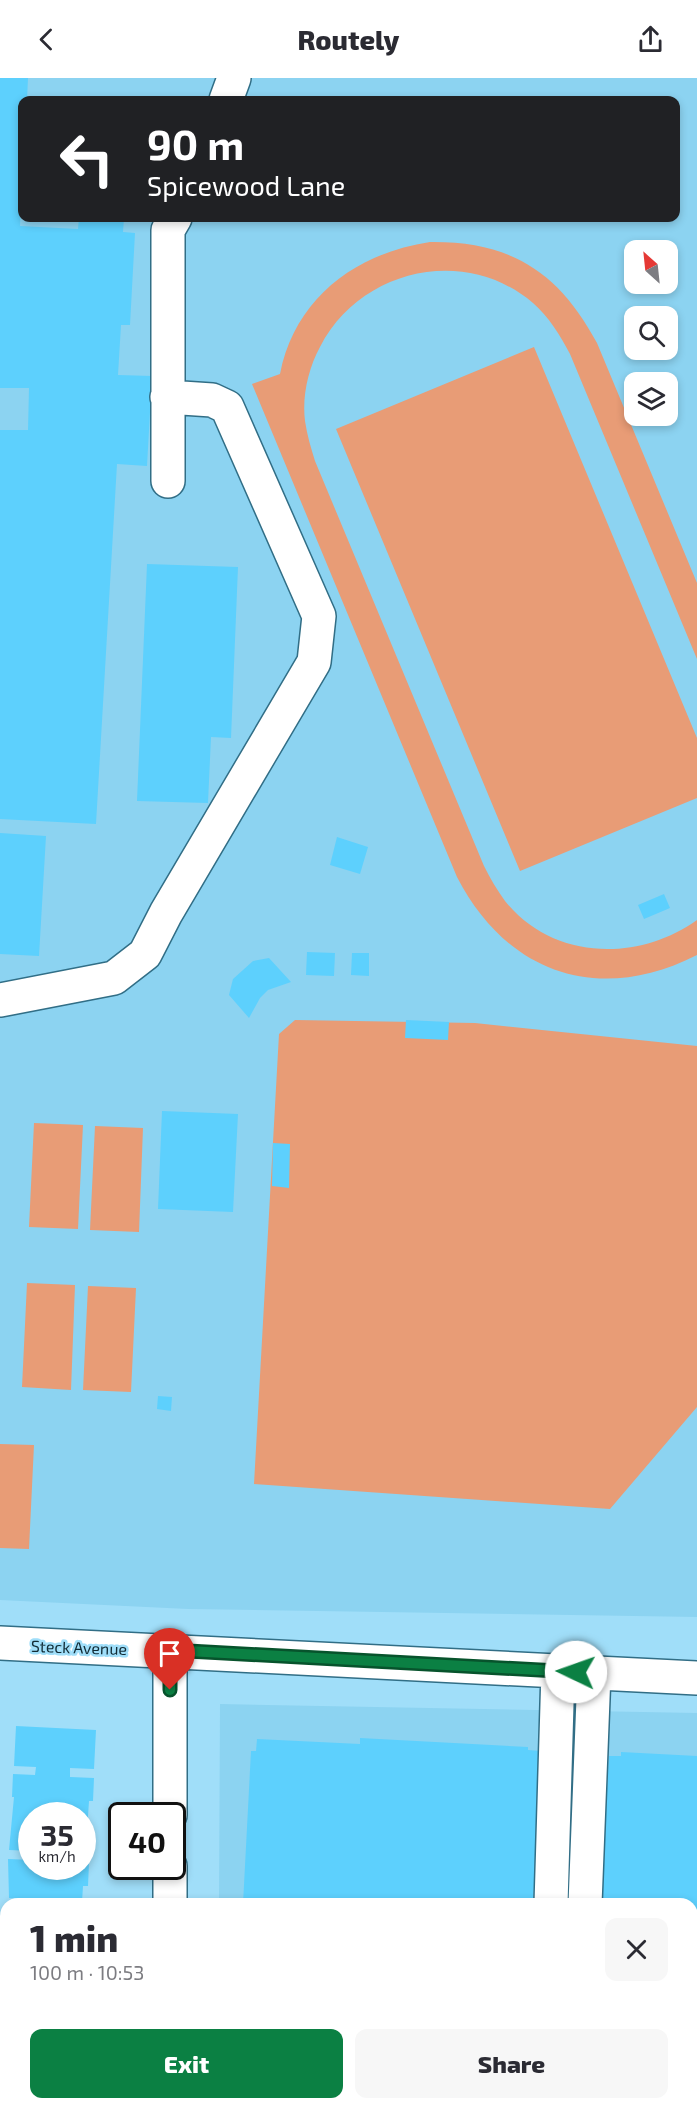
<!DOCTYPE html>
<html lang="en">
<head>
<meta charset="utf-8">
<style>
	:root { --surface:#fff; --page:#f7f7f7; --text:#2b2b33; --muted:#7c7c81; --accent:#0b8043 }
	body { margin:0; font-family:"Exo 2",sans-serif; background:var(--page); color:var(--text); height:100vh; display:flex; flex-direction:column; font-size:22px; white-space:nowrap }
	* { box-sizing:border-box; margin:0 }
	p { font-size:20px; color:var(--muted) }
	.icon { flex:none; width:33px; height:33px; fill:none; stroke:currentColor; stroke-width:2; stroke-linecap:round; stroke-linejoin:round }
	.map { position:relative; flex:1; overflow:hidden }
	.drawer { position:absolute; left:0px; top:1820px; width:698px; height:212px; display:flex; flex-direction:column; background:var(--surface); border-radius:18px 18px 0 0; box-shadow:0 3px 9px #0003 }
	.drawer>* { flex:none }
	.hud { position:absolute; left:18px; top:18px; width:662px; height:126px; border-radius:12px; box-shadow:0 3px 9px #0003; background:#202124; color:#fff; overflow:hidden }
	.needle { width:39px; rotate:333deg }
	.buttons { position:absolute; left:624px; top:162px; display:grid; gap:12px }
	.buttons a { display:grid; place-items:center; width:54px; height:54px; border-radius:12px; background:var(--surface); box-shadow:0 3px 9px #0003; font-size:30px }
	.speed { position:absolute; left:18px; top:1724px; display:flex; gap:12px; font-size:30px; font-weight:700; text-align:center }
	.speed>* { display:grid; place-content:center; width:78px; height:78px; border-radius:50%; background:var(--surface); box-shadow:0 3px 9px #0003; line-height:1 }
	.speed small { font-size:15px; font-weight:400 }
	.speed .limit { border:3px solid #111; border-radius:9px; background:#fff; color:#111 }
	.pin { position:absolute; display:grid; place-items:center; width:51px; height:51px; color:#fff; margin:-62px -26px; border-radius:50% 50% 50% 0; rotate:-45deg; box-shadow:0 0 6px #0007 }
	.pin .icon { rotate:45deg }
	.me { position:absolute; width:66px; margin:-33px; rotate:273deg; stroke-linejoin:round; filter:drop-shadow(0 0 4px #0008) }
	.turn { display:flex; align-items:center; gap:21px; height:126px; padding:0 30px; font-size:27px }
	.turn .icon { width:78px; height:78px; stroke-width:2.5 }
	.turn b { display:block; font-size:42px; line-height:51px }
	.round { display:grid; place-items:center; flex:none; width:63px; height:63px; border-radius:12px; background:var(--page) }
	.headline { display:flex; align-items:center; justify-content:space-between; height:102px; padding:0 30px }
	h1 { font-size:36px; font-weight:800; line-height:45px }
	.primary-button { display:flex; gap:12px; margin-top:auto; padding:12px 30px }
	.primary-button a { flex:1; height:69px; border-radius:12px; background:var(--accent); color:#fff; font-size:24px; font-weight:800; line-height:69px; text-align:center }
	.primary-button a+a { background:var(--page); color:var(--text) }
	header { display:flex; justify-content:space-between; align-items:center; height:78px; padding:0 30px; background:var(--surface); font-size:27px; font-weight:800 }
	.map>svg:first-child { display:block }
</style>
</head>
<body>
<header><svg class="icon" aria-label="back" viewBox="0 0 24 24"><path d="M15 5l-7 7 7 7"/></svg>Routely<svg class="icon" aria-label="share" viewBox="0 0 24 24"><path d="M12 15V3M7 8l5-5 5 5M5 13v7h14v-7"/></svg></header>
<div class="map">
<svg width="697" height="2030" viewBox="0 0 697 2030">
	<rect width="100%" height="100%" fill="#a0def9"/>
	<path fill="#8cd3f1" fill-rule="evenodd" d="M0,0H697V1539L188,1531L0,1522ZM22,22H675V140H22ZM634,172H668V206H634ZM634,238H668V272H634ZM634,304H668V338H634Z
		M220,1626L697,1635V2030L217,2029V2025H692V1826L219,1825Z"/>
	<path fill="#e89c76" d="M430,164C511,163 559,194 597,265L697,505V581L570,276C560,257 549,239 533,225C465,167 360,191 320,269C308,291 302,319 305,343C307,357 311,370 315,383L484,788C490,800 497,812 505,823C553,883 638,884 697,842V877C599,927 507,896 457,799L252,306L280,296C295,220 356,175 430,164Z
		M534,269L697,660V720L520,793L336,351Z
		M295,942L475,945L697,968V1329L610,1431L254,1406L279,956Z
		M34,1045L83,1047L78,1151L29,1149Z
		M95,1048L143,1050L139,1154L90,1152Z
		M27,1205L75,1207L71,1312L22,1309Z
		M88,1208L136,1210L131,1314L83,1312Z
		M0,1366L34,1367L29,1471L0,1470Z"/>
	<path fill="#5dd0fd" d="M0,0H28L27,22H22V104L20,148L78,151L79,140H124L123,154L135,155L130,247H121L118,297L152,298L147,388L117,386L96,746L0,741V352H28L29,310H0Z
		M147,486L238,489L231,660L211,659L208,725L137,723Z
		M0,755L46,758L39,878L0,876Z
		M337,759L368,769L360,796L330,787Z
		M664,816L670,830L644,841L638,827Z
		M307,874L335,875L334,898L306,897Z
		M352,875H369V898L351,897Z
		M269,880L291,904L268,912L260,920L249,940L229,917L233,901L253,883Z
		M406,942L449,944L448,962L405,960Z
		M162,1033L238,1036L233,1134L158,1131Z
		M273,1065L290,1066L289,1110L272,1108Z
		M158,1318L172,1319L171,1333L157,1331Z
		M16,1648L96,1652L94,1691L70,1690V1699L94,1700L93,1723H89L87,1753H90L89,1776H82V1737H32V1773L9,1772L14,1719H12L13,1696L35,1697L36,1689L14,1688Z
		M360,1660L528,1669V1672L541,1673L544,1786H535L533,1826H243L251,1673H256L257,1661L360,1666Z
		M621,1674L697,1678V1869L692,1868V1826H601L599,1744L605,1745L609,1678H621Z
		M8,1781L32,1782V1788H82V1785H89L88,1808H83L82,1824L9,1820Z
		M0,1995L6,1997V2025H102V2030H0Z"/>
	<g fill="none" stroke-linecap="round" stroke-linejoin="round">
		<g stroke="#316e86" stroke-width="36">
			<path id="minor" d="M226,22L234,0
				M168,403V152L175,140
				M0,922L114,900L145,876L166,835L314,584L319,538L227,329L212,322L167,319
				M0,1565L697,1600
				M170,1572V1737
				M170,1788V1826
				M551,1826L558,1593
				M585,1826L594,1595
				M175,2025V2030"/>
		</g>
		<use href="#minor" stroke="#fff" stroke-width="33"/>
	</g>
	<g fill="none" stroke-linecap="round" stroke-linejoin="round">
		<g stroke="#07532c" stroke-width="15">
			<path id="route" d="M170,1612V1572L576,1594"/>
		</g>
		<use href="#route" stroke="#0b8043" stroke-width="10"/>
	</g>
	<g text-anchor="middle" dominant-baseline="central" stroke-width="5" stroke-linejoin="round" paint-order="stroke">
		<g font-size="16" fill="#112b35" stroke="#a0def9">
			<text transform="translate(79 1569) rotate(2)">Steck Avenue</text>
		</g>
	</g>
</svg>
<div class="buttons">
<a><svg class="needle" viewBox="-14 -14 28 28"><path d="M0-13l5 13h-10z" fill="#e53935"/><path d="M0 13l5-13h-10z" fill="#7c7c81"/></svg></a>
<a><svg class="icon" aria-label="search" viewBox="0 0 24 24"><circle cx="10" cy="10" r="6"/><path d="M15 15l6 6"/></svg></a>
<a><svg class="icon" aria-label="layers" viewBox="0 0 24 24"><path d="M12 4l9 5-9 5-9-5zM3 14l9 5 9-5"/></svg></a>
</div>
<div class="speed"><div>35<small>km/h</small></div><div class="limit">40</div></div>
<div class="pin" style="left:170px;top:1612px;background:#d93025"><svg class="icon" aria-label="arrive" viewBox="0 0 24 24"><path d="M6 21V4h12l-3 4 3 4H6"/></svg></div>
<svg class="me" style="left:576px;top:1594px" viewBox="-20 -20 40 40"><circle r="19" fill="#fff"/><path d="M0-13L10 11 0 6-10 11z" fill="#0b8043"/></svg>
<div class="hud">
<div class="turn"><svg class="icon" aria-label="left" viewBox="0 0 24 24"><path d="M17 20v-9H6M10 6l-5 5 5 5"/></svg><div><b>90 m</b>Spicewood Lane</div></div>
</div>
<section class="drawer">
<div class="headline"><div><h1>1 min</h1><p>100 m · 10:53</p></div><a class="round"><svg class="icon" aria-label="close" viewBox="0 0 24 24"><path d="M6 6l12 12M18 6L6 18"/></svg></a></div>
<div class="primary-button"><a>Exit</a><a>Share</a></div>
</section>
</div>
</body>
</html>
